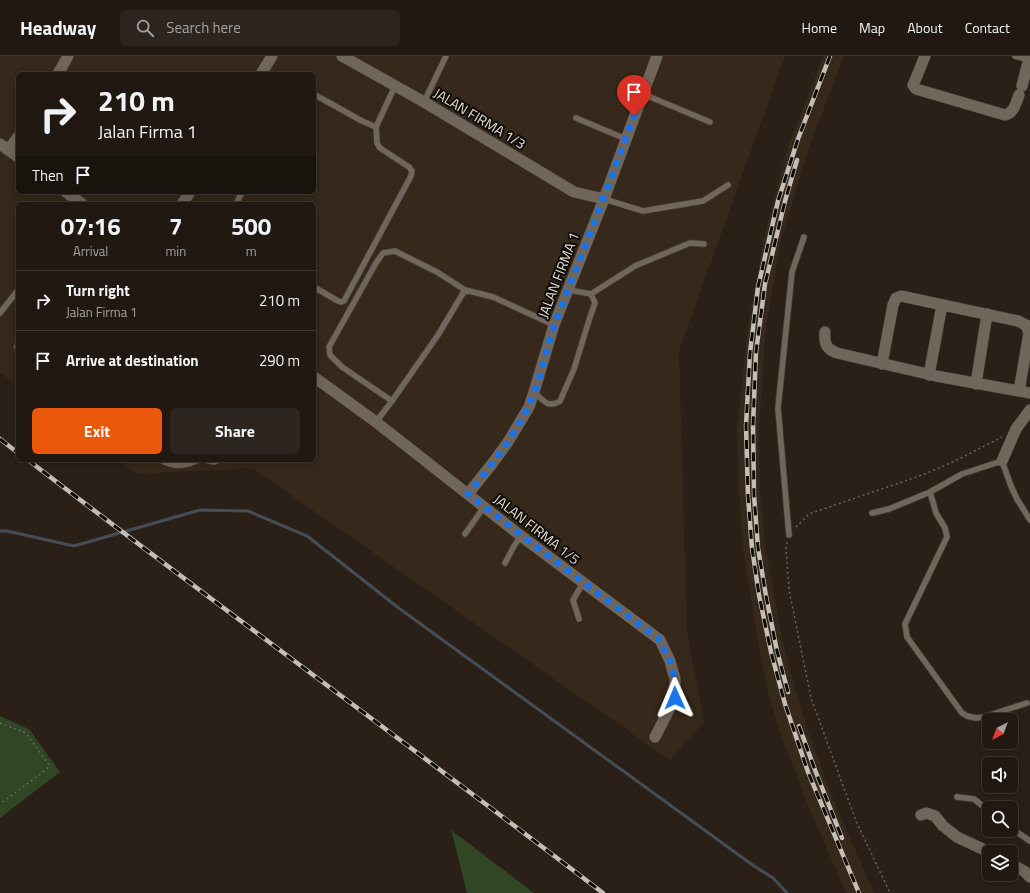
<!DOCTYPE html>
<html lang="en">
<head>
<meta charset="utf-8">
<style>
	:root { --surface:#201811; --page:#2d251f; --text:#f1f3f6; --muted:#a2a09f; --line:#3d3731; --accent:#ea580c }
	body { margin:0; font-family:"Titillium Web",sans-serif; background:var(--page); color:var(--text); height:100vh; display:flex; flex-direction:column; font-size:15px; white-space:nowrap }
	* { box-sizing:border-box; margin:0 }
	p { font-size:13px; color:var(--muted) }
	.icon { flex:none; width:22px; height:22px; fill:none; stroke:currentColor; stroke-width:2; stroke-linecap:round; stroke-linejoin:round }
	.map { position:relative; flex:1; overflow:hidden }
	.sheet { position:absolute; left:16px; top:146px; width:300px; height:260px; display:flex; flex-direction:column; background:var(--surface); border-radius:6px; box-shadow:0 2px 10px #0003,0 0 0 1px var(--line) }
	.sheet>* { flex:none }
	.hud { position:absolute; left:16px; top:16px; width:300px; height:122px; border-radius:6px; box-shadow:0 2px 10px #0003,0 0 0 1px var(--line); background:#201811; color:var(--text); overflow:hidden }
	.needle { width:26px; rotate:221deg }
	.buttons { position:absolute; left:982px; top:657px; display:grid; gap:8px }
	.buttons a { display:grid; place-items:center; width:36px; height:36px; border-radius:6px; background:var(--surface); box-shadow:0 2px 10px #0003,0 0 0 1px var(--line); font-size:20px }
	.pin { position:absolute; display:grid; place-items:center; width:34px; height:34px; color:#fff; margin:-41px -17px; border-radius:50% 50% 50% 0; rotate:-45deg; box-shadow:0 0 4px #0007 }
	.pin .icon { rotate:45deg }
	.me { position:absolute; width:44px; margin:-22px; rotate:359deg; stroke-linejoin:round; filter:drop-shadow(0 0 3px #0008) }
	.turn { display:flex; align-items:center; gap:14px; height:84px; padding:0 16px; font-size:18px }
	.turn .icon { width:52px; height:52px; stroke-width:2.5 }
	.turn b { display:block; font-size:28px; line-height:34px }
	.then { display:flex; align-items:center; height:38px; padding:0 16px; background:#0003; gap:8px; font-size:15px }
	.eta { display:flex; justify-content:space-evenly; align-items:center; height:68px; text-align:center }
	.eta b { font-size:24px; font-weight:700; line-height:28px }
	.cta { display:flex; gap:8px; margin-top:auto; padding:8px 16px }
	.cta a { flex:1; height:46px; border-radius:6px; background:var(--accent); color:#fff; font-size:16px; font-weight:700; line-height:46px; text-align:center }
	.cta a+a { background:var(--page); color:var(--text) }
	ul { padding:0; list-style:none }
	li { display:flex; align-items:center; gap:12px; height:60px; padding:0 16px; border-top:1px solid var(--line) }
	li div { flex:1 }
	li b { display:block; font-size:15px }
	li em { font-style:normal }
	header { display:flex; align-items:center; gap:24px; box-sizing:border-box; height:56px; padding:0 20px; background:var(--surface); border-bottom:1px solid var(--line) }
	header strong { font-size:19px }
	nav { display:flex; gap:22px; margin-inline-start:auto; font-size:14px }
	.search { width:280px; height:36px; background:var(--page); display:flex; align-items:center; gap:10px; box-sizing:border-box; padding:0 14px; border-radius:6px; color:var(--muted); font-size:15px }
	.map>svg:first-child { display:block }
</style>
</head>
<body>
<header>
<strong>Headway</strong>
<div class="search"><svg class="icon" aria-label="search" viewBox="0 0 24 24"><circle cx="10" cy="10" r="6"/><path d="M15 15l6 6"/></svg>Search here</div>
<nav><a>Home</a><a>Map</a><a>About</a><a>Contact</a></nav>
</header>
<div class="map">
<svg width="1030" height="837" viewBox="0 0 1030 837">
	<rect width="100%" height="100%" fill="#2a2017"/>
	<path fill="#36281a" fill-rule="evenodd" d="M0,0H785L679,295L687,576L704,666L670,704L252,412L136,418L117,404H314V148H18V330L0,317ZM18,18H314V136H18Z
		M823,0H844L807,97L781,185L766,271L759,373L760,436L765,488L783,587L795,631L806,669L832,740L874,837H846L809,752L781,679L769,640L759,594L743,492L739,436L737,372L748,270L764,181L788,91Z"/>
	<path fill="#304624" d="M0,660L29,673L60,716L0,762Z
		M451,774L534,837H467Z"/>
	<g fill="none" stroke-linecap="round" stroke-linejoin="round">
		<path stroke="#444e58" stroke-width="3" d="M0,475H7L74,490L200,454L248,455L307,480L400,553L754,810L773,822L787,837"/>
		<g stroke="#443c35" stroke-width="7">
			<path id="service" d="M1015,0L1030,4
				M643,38L710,66
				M314,39L317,40L362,65L376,71
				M424,46L446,0
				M576,62L626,83
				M604,143L643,155L703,145L728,129
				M236,148L242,136
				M314,231L338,245L341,246L344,245L411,120L412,115L409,111L380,92L377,87L376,71L395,30
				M591,238L635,210L690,187L704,188
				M0,257L18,234
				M18,287L17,291L18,292
				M534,336C543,344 548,353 560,345L574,313L590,261L595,247L591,238L569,234
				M392,345L342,311L330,299L329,291L376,207L383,197L395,195L437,216L465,234L493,241L554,269
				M376,366L392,345L438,279L465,234
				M161,404C175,412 184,410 199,404
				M206,404L214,406L219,404
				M930,436L936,457L945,472L947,481L905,568L907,581L962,657L967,660L976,662L984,661L1027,647
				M872,457L889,453L930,436L962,418L1002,405L1011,430L1017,443L1030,464
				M465,478L484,451
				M789,479L778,352L792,216L804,181
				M505,507L514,490L521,480
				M579,563L573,544L583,527
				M957,741L974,743L989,755
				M1011,772L1030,785"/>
		</g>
		<g stroke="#443c35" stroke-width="12">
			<path id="minor" d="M342,0L424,46L574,136L604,143
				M925,0L914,27L913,29L916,33L1005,59C1014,57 1016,47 1019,39
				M58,18L68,0
				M261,18L272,0
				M1022,30L1027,10L1030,4
				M0,88L18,101
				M8,94L18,81
				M66,136L82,148
				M182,148L190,136
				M825,276C824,287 826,293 837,297L936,320L1030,337
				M882,308L893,249L896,242L901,240L1018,265L1026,269L1029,277L1019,335
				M929,319L942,249
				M314,321L376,366L521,480L636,566L660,584L670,605L675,623V642L655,681
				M976,328L987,258
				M1002,405L1016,373L1030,354
				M468,438L492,408L508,386L529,351L534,336L554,269L604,143L657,0
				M921,759L926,757L935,760L943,770L957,781L989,796
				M1011,808L1024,815L1030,821"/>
		</g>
		<path stroke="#6d645c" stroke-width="1.5" stroke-dasharray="2 3" stroke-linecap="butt" d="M796,471L809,458L922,419L955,405L1002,381
			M787,486L786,492L789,534L811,642L856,765L890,837
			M0,667L26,677L49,709L47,713L0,748"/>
		<use href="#service" stroke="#71665b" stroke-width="5.5"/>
		<use href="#minor" stroke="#71665b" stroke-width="11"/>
		<g stroke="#c5beb7" stroke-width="4.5">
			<path id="rail" d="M830,0L798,83L778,145L758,231L750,297L746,370L748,440L752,492L759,539L771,596L785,648L808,716L859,837
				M0,383L18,397
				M28,404C218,550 412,691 603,837
				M788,636L777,595L766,540L758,492L754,439L753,369L756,296L765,228L785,145L797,104
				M799,670L815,714L842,782"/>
		</g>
		<use href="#rail" stroke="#0f0b07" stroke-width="3" stroke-dasharray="9" stroke-linecap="butt"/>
	</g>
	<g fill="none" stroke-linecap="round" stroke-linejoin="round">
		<path stroke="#1a73e8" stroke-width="7" stroke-dasharray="0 12.6" d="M634,60C609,129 582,198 555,267C545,294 541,326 528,351C513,383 490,410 468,438L534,489L636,566L660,584L670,605L675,623V642"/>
	</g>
	<g text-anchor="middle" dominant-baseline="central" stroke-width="4" stroke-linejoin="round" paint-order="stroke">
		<g font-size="14" fill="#e2dcd5" stroke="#0f0b07">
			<text transform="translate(480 62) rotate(31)">JALAN FIRMA 1/3</text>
			<text transform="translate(558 219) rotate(-69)">JALAN FIRMA 1</text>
			<text transform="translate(537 473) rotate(38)">JALAN FIRMA 1/5</text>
		</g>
	</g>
</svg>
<div class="buttons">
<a><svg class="needle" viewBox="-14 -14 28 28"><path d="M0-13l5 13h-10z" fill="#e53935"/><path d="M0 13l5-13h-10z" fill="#a2a09f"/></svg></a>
<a><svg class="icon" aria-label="sound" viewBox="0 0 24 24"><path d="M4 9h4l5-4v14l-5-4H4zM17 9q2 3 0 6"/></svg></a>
<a><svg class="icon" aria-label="search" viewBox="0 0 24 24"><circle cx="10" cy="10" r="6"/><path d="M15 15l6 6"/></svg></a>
<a><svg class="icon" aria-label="layers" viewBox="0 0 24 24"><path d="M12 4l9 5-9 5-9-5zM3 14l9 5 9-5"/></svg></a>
</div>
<div class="pin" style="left:634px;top:60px;background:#d93025"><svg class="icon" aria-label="arrive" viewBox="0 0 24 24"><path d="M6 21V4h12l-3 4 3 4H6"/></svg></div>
<svg class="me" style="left:675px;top:642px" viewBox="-20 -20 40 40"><path d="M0-17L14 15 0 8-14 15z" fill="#1a73e8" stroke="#fff" stroke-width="4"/></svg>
<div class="hud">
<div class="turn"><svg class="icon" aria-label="right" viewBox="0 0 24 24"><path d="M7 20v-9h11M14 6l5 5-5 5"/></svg><div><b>210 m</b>Jalan Firma 1</div></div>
<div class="then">Then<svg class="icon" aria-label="arrive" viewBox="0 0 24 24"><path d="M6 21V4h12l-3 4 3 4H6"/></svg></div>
</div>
<section class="sheet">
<div class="eta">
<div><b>07:16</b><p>Arrival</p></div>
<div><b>7</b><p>min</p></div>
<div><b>500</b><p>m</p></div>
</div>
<ul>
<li><svg class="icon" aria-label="right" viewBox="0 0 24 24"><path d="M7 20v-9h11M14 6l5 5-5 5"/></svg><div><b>Turn right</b><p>Jalan Firma 1</p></div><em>210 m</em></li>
<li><svg class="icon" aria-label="arrive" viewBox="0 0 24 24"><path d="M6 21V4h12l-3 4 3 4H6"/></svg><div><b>Arrive at destination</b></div><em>290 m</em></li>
</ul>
<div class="cta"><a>Exit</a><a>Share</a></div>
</section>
</div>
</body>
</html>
